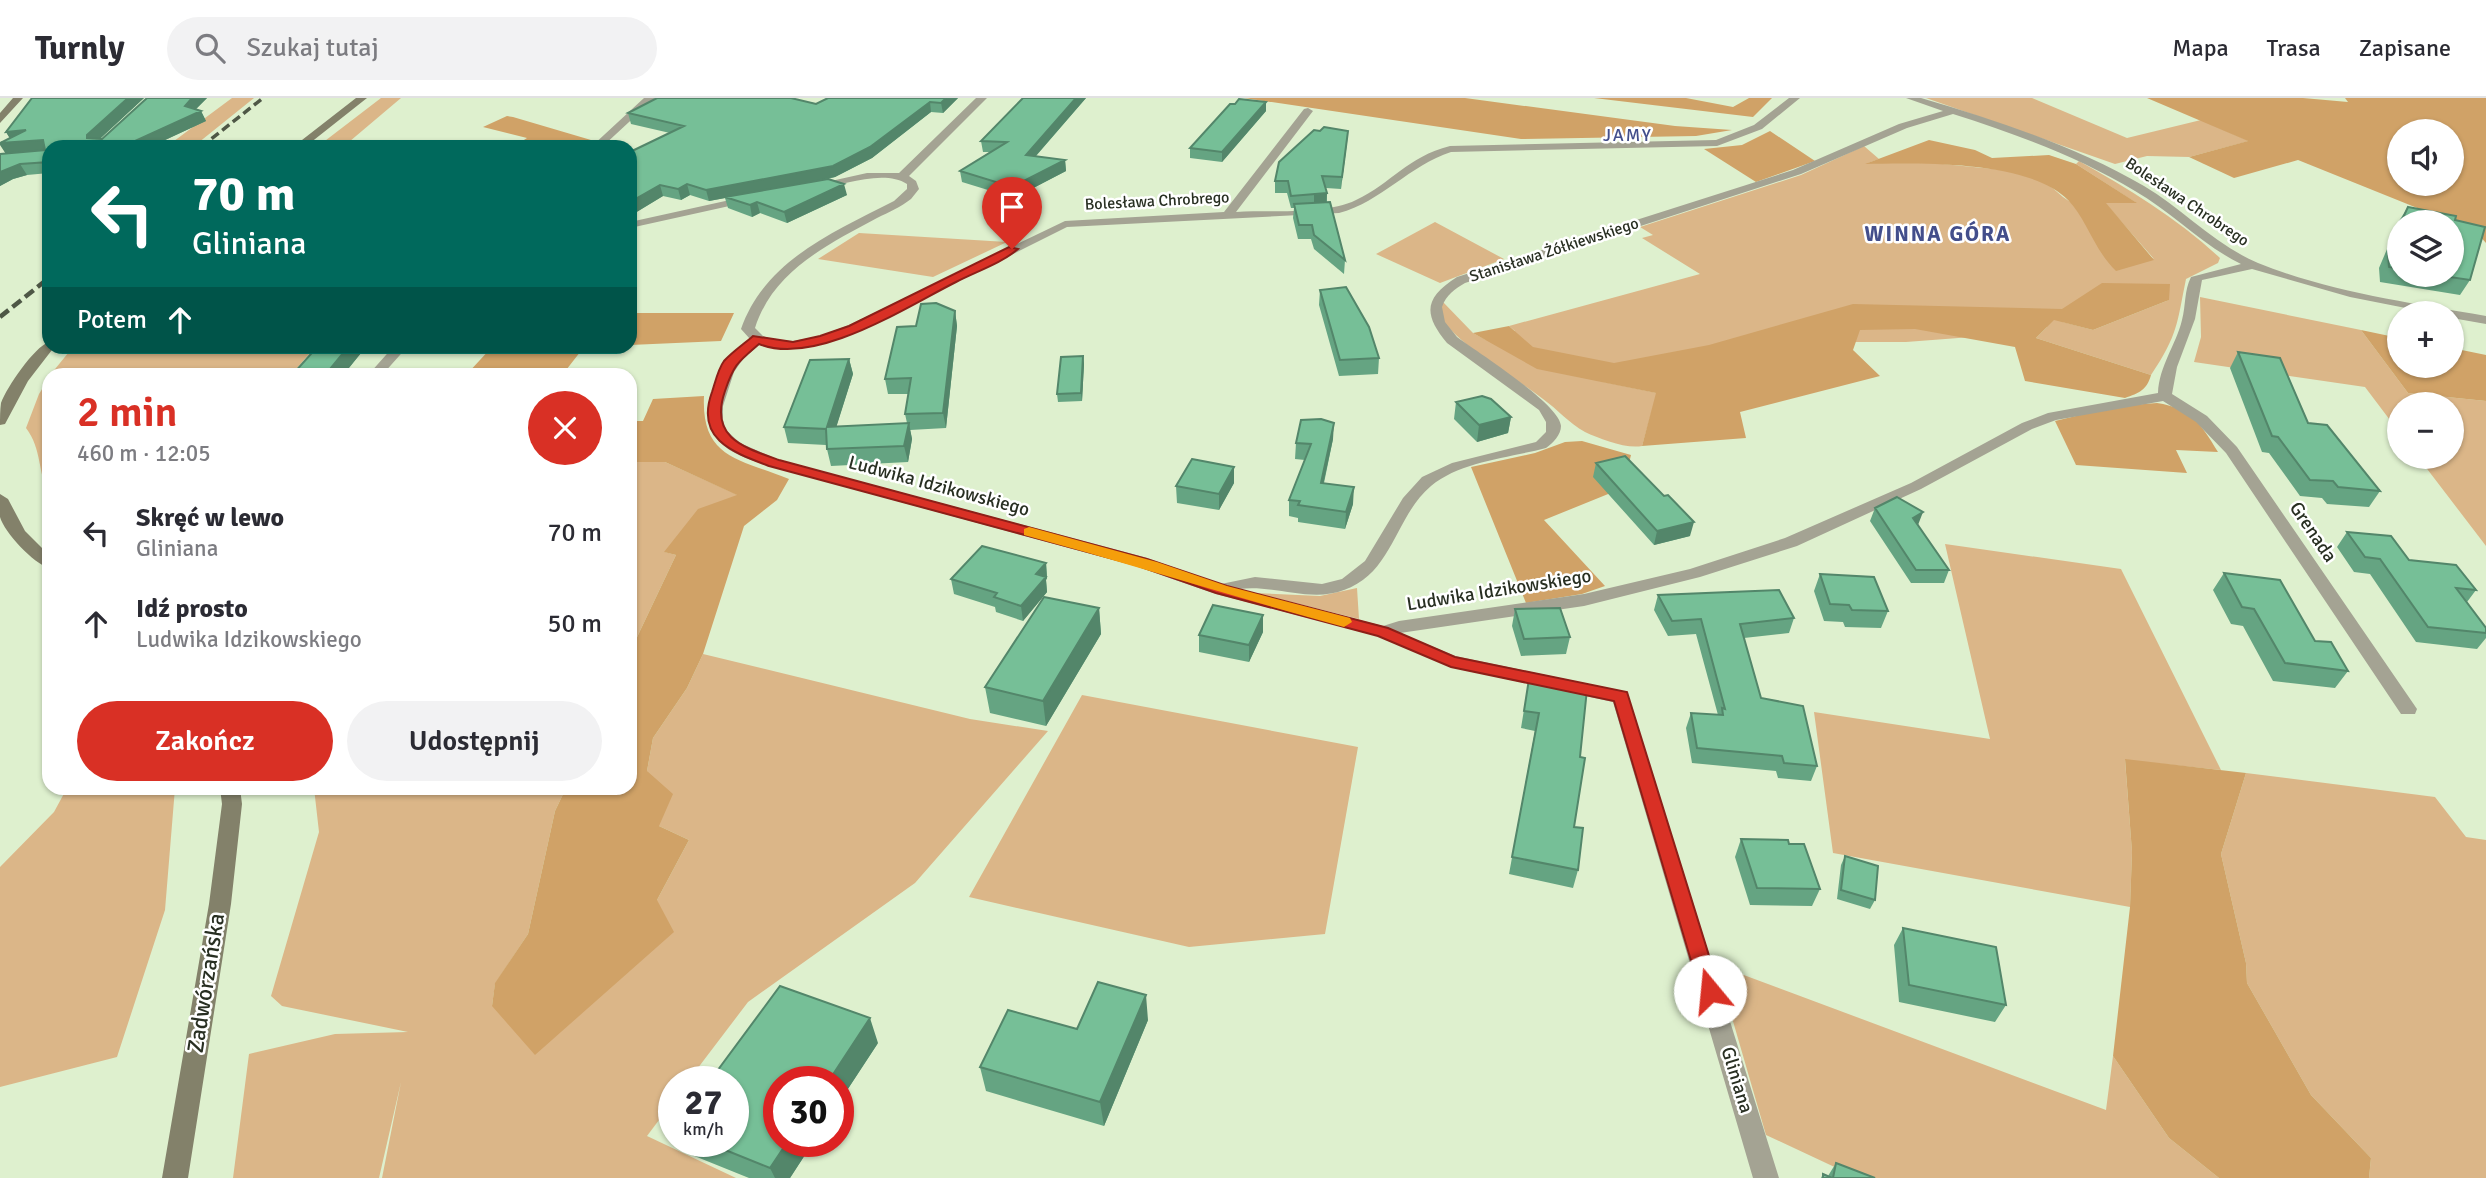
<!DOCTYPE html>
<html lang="pl">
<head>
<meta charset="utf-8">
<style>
	:root { --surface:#fff; --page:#f2f2f3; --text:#2b2b33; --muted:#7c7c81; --line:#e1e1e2; --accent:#d93025 }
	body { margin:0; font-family:Signika,sans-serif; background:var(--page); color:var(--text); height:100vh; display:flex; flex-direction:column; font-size:26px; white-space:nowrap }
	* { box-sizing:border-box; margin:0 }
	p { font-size:23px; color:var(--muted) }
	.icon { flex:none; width:38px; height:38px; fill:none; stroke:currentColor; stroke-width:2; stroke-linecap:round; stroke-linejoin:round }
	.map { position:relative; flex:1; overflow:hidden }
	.drawer { position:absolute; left:42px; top:270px; width:595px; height:427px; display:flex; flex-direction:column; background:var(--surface); border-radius:21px; box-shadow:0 2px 5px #0004 }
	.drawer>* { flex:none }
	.hud { position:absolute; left:42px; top:42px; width:595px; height:214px; border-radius:21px; box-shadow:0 2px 5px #0004; background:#00695c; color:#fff; overflow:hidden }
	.tools { position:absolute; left:2387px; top:21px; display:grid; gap:14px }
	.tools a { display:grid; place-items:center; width:77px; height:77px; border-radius:50%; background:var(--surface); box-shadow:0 2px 5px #0004; font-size:35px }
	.speed { position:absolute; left:658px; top:968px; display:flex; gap:14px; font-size:35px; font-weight:700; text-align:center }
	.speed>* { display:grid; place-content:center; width:91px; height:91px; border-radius:50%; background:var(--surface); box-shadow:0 2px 5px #0004; line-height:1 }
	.speed small { font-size:18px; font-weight:400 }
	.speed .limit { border:10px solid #d22; background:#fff; color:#111 }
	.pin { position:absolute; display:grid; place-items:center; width:60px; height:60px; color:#fff; margin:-72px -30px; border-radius:50% 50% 50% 0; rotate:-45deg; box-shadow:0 0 7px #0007 }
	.pin .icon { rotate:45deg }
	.me { position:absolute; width:77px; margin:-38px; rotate:343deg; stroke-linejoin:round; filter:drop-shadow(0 0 5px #0008) }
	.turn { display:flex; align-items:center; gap:24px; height:147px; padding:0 35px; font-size:32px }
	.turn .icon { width:91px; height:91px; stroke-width:2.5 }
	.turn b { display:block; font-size:49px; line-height:60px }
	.then { display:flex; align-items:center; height:66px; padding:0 35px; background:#0003; gap:14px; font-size:26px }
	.round { display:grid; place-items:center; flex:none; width:74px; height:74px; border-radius:37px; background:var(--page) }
	.summary { display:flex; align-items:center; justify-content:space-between; height:119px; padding:0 35px }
	h1 { font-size:42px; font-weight:600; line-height:52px; color:var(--accent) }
	.button { display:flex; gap:14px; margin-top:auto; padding:14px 35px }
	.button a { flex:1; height:80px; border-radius:42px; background:var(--accent); color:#fff; font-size:28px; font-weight:600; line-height:80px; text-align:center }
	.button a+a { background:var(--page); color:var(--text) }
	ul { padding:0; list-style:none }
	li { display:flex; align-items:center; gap:21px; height:91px; padding:0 35px }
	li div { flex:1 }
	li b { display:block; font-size:26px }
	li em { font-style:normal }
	header { display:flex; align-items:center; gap:42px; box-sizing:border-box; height:98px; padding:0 35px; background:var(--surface); border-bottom:2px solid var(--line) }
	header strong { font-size:33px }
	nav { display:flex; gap:38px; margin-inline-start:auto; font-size:24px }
	.search { width:490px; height:63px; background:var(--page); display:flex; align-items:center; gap:18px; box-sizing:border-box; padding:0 24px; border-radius:38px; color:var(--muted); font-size:26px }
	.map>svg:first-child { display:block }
</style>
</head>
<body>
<header>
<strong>Turnly</strong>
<div class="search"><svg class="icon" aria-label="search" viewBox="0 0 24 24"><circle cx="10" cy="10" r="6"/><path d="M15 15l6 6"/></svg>Szukaj tutaj</div>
<nav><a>Mapa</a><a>Trasa</a><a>Zapisane</a></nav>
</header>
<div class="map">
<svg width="2486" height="1080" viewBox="0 0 2486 1080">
	<rect width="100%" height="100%" fill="#def0ce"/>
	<path fill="#dbb688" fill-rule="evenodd" d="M232,0H254L193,49H166Z
		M381,0H401L343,49H317Z
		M1926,0H2032L2127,40L2201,22L2249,43L2189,59L2147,58L2115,66Z
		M1864,48L1879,61L1868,65L1892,61L2035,75L2063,99L2154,161L2105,105L2135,104L2076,66L2079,63C2128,90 2178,121 2220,160L2218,165L2186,181C2177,225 2178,237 2151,277L2036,240L2047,229L2024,235L1906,244H1831L1604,284L1657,295L1642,348C1626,351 1600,341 1585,334C1569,325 1557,311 1543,301C1509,275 1468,254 1441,221L1442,203L1473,235L1486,242L1515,233L1509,228L1700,176L1642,140L1653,137L1640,129L1801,77ZM2169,202L2093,232L2063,224Z
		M1435,124L1504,161L1440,185L1376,156Z
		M859,135L1007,144L933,179L818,161Z
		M2200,199L2361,232L2408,295L2486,303V448L2418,359H2452V306H2399V334L2365,289L2194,264L2201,239Z
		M73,249V248L315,249L292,276H51Z
		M49,280V399C38,375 42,351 26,330L39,296Z
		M630,364H665L738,397L665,454L676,457L630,554Z
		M1945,446L2121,471L2221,672L2125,662L2132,754L2130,809L1833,755L1814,614L1990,641Z
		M1357,490L1359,521L1255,495L1320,498Z
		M703,556L970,621L1048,633L915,785L748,904L688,983L674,984V1002L647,1038L736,1080H382L401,984L379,1080H233L249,956L335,936L408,934L282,908L271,898L319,734L314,690H566L555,713L528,836L495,886L492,908L657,802L689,742L659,728L647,673L653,640L687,590Z
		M1082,597L1358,649L1325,836L1189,849L969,799Z
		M2246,675L2435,699L2466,739L2486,742V1080H2369L2371,1060L2311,997L2247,885L2246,865L2221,756Z
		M67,690H175L165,812L117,959L0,989V769L54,714Z
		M1733,873L2106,1012L2113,958L2169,1040L2219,1080H1858L1766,1037L1719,875Z"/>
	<path fill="#d0a267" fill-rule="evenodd" d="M1244,0H1465L1675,28L1732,32L1696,38L1521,41Z
		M1594,0H1686L1733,9L1749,0H1772L1753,19Z
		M2147,0H2303L2348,4L2345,0H2486V145L2478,136L2452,124L2298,62L2234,80L2189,59L2248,43ZM2399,33H2452V86H2399Z
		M507,18L513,19L591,42L583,49H513L527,40L483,29Z
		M1770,33L1815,63L1756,84L1704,51L1742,47Z
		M1929,42L1975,52L1992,60L2049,57L2076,66L2137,105H2106L2154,162L2116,173C2094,152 2086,120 2068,102C2029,62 1919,65 1865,66Z
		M2102,185L2170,186L2169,202L2093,232L2054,222L2036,240L2151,277C2147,292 2139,295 2125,300L2025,283L2015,249L1915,231L1860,232L1853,252L1880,278L1740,314L1746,340L1642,348L1656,295L1537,271L1473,235L1509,228L1533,249L1614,265L1709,247L1853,206L2062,211Z
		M630,215H734L721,243L630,247Z
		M2361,232L2399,240V268H2452V250L2486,257V303L2408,295Z
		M492,249H584L563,276H467Z
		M704,298C701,361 740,361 789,381L777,402L744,428L703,556L687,590L653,640L647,673L673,696L659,728L689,742L657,802L674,834L535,957L492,908L495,885L528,836L555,713L566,690H630V554L676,457L664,454L698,411L737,397L665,364H630V323H643L653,301Z
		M2157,305C2191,310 2201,326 2218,354L2176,352L2187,375L2076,367L2055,323L2118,308Z
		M1582,343L1631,357L1623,390L1544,422L1605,488L1582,496L1526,505L1471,369L1535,355L1565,344Z
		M2125,661L2246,675L2221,756L2246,865L2247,885L2311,997L2371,1060L2369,1080H2219L2169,1040L2113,958L2130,809L2132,754Z"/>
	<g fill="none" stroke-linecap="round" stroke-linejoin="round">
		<path fill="#a4a393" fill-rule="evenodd" d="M644,0H655L602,49H591Z
			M976,0H987L909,78L916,83L919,91L911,101C901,109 889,114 877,120C827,147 773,173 755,230L763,238L774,242L793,243L820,238L849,227L1065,123L1224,114L1304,11L1308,10L1313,13L1236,114C1271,112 1326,117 1356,102C1392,85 1407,59 1450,48L1716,42L1754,27L1789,0H1800L1762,31L1717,48L1451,54C1410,67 1381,104 1339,115L1067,129L859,233C827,244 793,258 760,246L743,261L734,274L723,308V322L726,332L740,345L779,362L1147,460L1221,486L1255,479L1322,486L1342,481L1365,463L1403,400L1422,379L1452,365L1536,344L1546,334V324L1539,312L1447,245C1423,216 1424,200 1457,179L1793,72L1899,26L1943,13L1906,0H1921C1998,23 2075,48 2144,88C2183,111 2215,147 2258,165C2330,194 2411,205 2486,218V226L2452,220V215H2431L2350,199L2252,171L2202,182L2195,221L2177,269L2172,296L2207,318L2237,349L2417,611L2415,616H2401L2226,355L2196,324L2163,303L2056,322L2032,331L1921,391L1797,448L1700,479L1584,508L1400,535L1455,558L1627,594L1779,1080H1753L1613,604L1451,569L1377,538L1216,496L1135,468L769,368C752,362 732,357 720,344C689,312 724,263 750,241L741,231C765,162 834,134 894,103L907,91V86C884,71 842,87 817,92L811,89L813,87L867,75H899ZM1953,16C2016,36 2079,59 2135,93C2172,114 2202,147 2241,166L2191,179C2184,193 2186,207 2182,222C2176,247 2159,268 2158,295L2048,315L2022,325L1911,385L1785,440L1690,471L1584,496L1399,523L1383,528L1239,491C1274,486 1310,505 1344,492C1393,475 1395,418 1431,388C1461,363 1509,360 1546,350C1553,345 1561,337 1561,328C1560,306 1477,254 1457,239L1445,224L1442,209C1446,197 1455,191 1465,185L1801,76L1907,30Z
			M748,98L754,101L752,103L630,130V124Z
			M394,248H408L383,276H369Z"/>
		<path fill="#83816a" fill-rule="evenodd" d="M13,0H23L0,25V15Z
			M356,0H367L305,49H293Z
			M49,244V248H55L28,283L5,326L0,327C0,320 0,312 1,305C7,289 34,249 49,244Z
			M0,396L8,401L25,433L49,457V470C34,466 4,434 0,419C0,412 0,403 0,396Z
			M220,690H240L242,706L231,806L188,1080H162L209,806L222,706Z"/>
		<path stroke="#4e5746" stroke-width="3.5" stroke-dasharray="9 4.5" stroke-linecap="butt" d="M201,49L263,0
			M43,185L49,180"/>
		<path stroke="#4e5746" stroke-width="4.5" stroke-dasharray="11 5" stroke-linecap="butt" d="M0,219L45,183"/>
	</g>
	<path fill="#65a482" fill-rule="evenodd" d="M32,0H144L100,41H102L147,0H207L196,11L201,13L206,23L150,49H49V75L27,77L13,81L0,88V56H8H6L0,45L10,40L6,34Z
		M828,0H958L943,15L931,14L872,60L835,79L828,81L847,97L787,125L760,115L752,119L728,110L725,100L709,103L690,97L681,102L663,98L630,118V54L670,35L631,26L628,15L816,6Z
		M1023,0H1086L1036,58L1065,62L1066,73L1014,100L962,84L960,73L990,54H983L981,43Z
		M1266,4V13L1222,64L1190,60V50L1235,6Z
		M1320,33H1348L1341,91L1326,90L1327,95V104L1345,162L1344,176L1314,151L1311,141H1298L1293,120L1294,110H1291L1287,95H1275V83Z
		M2408,109L2455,122L2470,182L2460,197L2380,184L2379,170L2399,123ZM2399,124H2452V177H2399Z
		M1320,192L1379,260L1378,276L1339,278L1319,207Z
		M955,213L957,228L946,330L910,332L912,341L908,364L831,368L826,347L788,345L784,329L849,261L853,276L836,329L907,325L905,316L909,296H888L885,281L916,228Z
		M318,248H373L368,255H361L344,276H293Z
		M2238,254L2308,325L2380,393L2369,409L2327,406L2322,400L2300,398L2269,355L2262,354L2230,270Z
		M1083,258L1084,266L1082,303L1058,304L1057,296Z
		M1456,304L1511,319L1508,335L1477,344L1454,321Z
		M1333,341L1324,385L1353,406L1345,431L1298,424V420L1289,418V402L1305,362L1295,361L1296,345Z
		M1596,365L1664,398L1690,438L1654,447L1593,379Z
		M1234,369V385L1219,412L1177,405L1176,388Z
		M1875,410L1918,427L1949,472L1944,485H1911L1870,423Z
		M2347,434L2476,492L2467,504L2486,530V540L2477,551L2416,544L2370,476L2354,474L2337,449Z
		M1046,465L1047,480L1046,482L1047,494L1023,523L996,514L995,509L954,496L951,481Z
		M2224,475L2315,543L2348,573L2335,590L2273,583L2243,528L2231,526L2213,492Z
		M1820,476L1888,513L1881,530L1845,529L1843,524L1824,523L1814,493Z
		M1658,497L1794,520L1789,535L1744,540L1761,600L1817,668L1811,683L1778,680L1776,673L1692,665L1686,630L1691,615L1718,617L1696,536L1668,538L1654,512Z
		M1099,510L1101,536L1046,628L990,615L985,589Z
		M1515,511L1570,539L1566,556L1521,558L1512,528Z
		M1263,517V534L1249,564L1199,554V537Z
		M1529,581L1580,659L1574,729L1578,772L1573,790L1509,776L1535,633L1521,630Z
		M1741,741L1789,746L1820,791L1812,808L1750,807L1735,759Z
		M1845,758L1875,802L1870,811L1837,801L1841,767Z
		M1903,830L2006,907L1995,924L1899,904L1894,847Z
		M1148,922L1104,1028L986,993L980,969L1077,931Z
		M878,945L838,1006V984L814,1043L790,1080H749L687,1055L680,1043H733Z
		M1836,1065L1875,1080H1821L1823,1076L1828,1078Z"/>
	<path fill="#53866a" d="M128,0H144L93,47L87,40V37Z
		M192,0H207L190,17L201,13L206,23L150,49H122L185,8Z
		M946,0H958L943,15L941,5Z
		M1076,0H1086L1027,68L1026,57Z
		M930,4L931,14L872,60L835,79L728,100L725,99V100L709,103L706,92Z
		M1266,4V13L1222,64V54Z
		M26,32L12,44L6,34Z
		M1348,33L1347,45L1341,91L1342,79Z
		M43,42L49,52L6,56L0,47V45Z
		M1065,62L1066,73L1014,100L1012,89Z
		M20,66L27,77L13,81L0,88V74Z
		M687,86L690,97L681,102L678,91Z
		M844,86L847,97L787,125L784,114Z
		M660,87L663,98L630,118V104Z
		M1327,95L1326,108L1314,109V97Z
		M757,104L760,115L752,119L750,107Z
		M955,213L957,228L946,330L943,315Z
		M349,248H358L361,255L344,276H326Z
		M364,248H373L368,255Z
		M1083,258L1084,266L1082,303L1081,295Z
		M849,261L853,276L831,346L827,329Z
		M1511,319L1508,335L1477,344L1479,327Z
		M909,325L912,341L908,364L904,348Z
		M1334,325L1333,341L1320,401L1321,385Z
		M1234,369V385L1219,412V396Z
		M1354,389L1353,406L1345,431L1346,414Z
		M1923,414L1918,427L1913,420Z
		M1694,424L1690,438L1654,447L1657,433Z
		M1046,465L1047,480L1046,482L1047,494L1023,523L1021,508L1036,476Z
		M1099,510L1101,536L1046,628L1043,603Z
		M1263,517V534L1249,564V547Z
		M1146,897L1148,922L1104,1028L1100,1004Z
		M870,920L878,945L838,1006V984H828Z
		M788,1043H814L790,1080H775L770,1070Z"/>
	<path fill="#76bf97" stroke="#53866a" stroke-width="2" d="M32,0H128L87,37V40L102,41L147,0H192L185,8L201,13L122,49H49V64L20,66L0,74V56L45,52L43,42L0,45L26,32L6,34Z
		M657,0H791L816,6L828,0H946L941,5L930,4L870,49L833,68L706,92L687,86L678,91L660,87L630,104V54L684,28L628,15Z
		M1023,0H1076L1026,57L1065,62L1012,89L960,73L1007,44L981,43Z
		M1239,1L1266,4L1222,54L1190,50L1230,6H1235Z
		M1324,29L1348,33L1342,79L1322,78L1327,95L1291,98L1288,83H1275L1279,64L1314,32L1320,33Z
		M828,81L844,86L784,114L757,104L750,107L725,99Z
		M1330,104L1345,162L1314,137L1312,127H1299L1294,106Z
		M2408,109L2456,118L2455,122L2485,129L2470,182L2436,177H2452V124H2401Z
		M2399,128V171L2389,169L2388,155Z
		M1346,189L1369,229L1379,260L1340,262L1320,192Z
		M936,205L955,213L943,315L905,316L911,280L885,281L897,229L916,228L921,206Z
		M318,248H349L326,276H293Z
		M2238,254L2280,260L2308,325L2327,327L2380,393L2338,389L2333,383L2310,382L2278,339L2272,338Z
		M1083,258L1081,295L1057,296L1061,259Z
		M849,261L827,329L909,325L904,348L827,351L826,331L784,329L810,262Z
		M389,271L430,272L427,276H384Z
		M1482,298L1491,301L1511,319L1479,327L1456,304Z
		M1321,321L1334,325L1321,385L1354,389L1346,414L1298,407L1300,403L1289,402L1311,346L1296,345L1301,322Z
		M1625,358L1664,398L1668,397L1694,424L1657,433L1596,365Z
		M1192,361L1234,369L1219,396L1176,388Z
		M1897,399L1923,414L1913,420L1949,472H1916L1875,410Z
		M2347,434L2391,438L2409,462L2456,467L2476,492L2456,490L2486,530V535L2428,529L2380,461L2365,459Z
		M982,448L1046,465L1036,476L1046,479L1021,508L994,499L997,495L951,481Z
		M2224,475L2280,482L2315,543L2331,544L2348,573L2285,565L2254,511L2242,509Z
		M1820,476L1874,479L1888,513L1852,512L1849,507L1830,506Z
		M1779,492L1794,520L1740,526L1761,600L1803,608L1817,668L1784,665L1782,658L1697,650L1691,615L1723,617L1722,610L1725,611L1701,521L1672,523L1658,497Z
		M1044,499L1099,510L1043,603L985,589Z
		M1213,507L1263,517L1249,547L1199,537Z
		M1560,510L1570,539L1524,541L1515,511Z
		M1529,581L1587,591L1580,659L1585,660L1574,729L1583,730L1578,772L1512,759L1539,615L1524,613Z
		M1741,741L1788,742L1789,746H1804L1820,791L1757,790Z
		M1845,758L1878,768L1875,802L1841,792Z
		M1903,830L1996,849L2006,907L1909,887Z
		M1098,884L1146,897L1100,1004L980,969L1008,912L1077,931Z
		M780,888L870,920L828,984H779V1043H788L770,1070L703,1043H733V984H709Z
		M1836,1065L1875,1080H1833Z
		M1823,1076L1832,1080H1823Z"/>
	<path fill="#d93025" stroke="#8d1f18" stroke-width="2" d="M1009,149L1018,151C1002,165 975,174 956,184C906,209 815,269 759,246C738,264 734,266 725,293C709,339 742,349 779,362L1147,461L1227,488L1388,530L1455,559L1627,594L1720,893L1717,899L1710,902L1703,899L1700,893L1614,603L1451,569L1378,538L1216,495L1136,467L769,368C732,354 695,341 712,294C715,285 718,271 724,263C732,254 744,246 753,238L793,244L820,238L849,228Z"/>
	<path fill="#f59e0b" d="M1029,429L1157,464L1227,488L1350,520L1352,524L1344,529C1237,500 1131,466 1024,437V431Z"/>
	<g text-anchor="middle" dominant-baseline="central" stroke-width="5" stroke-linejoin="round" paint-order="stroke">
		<g font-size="16" fill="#282f22" stroke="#fff">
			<text transform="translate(1157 103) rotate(-3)">Bolesława Chrobrego</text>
			<text transform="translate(2187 104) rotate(34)">Bolesława Chrobrego</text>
			<text transform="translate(1554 152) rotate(-18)">Stanisława Żółkiewskiego</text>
		</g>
		<g font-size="18" letter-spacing="2" fill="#434e8b" stroke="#fff">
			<text x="1628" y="37">JAMY</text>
		</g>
		<g font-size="19" fill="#282f22" stroke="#fff">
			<text transform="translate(939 388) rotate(15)">Ludwika Idzikowskiego</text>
			<text transform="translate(2313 434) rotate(56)">Grenada</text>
			<text transform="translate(1499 492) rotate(-9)">Ludwika Idzikowskiego</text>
			<text transform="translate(1737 982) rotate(73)">Gliniana</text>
		</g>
		<g font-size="21" font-weight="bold" letter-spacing="2" fill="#434e8b" stroke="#fff">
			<text x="1938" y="136">WINNA GÓRA</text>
		</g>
		<g font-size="23" fill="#282f22" stroke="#fff">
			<text transform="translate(206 885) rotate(-81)">Zadwórzańska</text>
		</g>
	</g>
</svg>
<div class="tools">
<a><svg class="icon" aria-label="sound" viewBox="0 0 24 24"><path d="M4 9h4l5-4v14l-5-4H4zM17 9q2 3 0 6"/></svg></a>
<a><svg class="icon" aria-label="layers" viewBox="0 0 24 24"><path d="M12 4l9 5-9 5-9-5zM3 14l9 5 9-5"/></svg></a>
<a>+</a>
<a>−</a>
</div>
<div class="speed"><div>27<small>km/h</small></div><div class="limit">30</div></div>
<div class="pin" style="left:1012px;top:151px;background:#d93025"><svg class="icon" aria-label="arrive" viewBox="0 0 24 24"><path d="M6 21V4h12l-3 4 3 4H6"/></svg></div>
<svg class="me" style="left:1710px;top:893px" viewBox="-20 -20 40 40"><circle r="19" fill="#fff"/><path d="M0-13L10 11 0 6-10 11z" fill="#d93025"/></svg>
<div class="hud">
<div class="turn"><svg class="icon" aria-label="left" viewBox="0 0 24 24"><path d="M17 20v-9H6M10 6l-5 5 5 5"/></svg><div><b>70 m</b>Gliniana</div></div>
<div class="then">Potem<svg class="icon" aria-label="ahead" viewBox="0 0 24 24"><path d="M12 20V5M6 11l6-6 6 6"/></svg></div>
</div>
<section class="drawer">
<div class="summary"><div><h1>2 min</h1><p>460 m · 12:05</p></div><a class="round" style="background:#d93025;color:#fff"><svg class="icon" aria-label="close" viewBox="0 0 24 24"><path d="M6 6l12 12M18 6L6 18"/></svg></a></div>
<ul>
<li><svg class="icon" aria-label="left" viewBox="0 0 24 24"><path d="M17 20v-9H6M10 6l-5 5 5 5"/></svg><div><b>Skręć w lewo</b><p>Gliniana</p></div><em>70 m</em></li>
<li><svg class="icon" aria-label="ahead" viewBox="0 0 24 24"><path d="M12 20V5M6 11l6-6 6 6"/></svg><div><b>Idź prosto</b><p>Ludwika Idzikowskiego</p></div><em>50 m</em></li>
</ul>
<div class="button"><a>Zakończ</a><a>Udostępnij</a></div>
</section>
</div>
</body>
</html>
